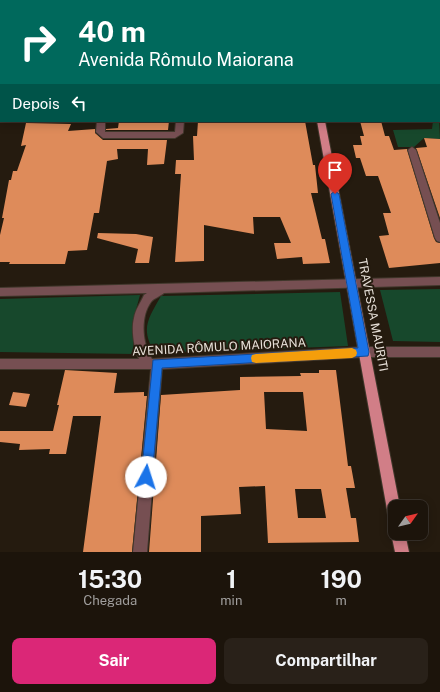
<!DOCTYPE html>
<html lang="pt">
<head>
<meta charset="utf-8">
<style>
	:root { --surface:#1c140b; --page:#292119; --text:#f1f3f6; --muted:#a09e9d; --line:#3a332c; --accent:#db2777 }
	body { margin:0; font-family:"Public Sans",sans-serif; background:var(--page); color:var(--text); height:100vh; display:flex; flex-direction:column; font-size:15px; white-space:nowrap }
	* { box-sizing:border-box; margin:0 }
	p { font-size:13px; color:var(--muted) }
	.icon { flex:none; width:22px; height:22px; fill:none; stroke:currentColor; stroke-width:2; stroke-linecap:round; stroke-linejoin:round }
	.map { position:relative; height:552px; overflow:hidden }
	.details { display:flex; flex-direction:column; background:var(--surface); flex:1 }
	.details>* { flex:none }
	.hud { position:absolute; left:0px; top:0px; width:440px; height:122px; box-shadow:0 2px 10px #0003,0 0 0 1px var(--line); background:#00695c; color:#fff; overflow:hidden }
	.needle { width:26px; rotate:56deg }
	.tools { position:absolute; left:388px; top:500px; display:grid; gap:8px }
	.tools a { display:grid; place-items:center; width:40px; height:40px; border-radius:8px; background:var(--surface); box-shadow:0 2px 10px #0003,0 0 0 1px var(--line); font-size:20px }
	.pin { position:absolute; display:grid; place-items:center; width:34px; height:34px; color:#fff; margin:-41px -17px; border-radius:50% 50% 50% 0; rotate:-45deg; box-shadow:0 0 4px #0007 }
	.pin .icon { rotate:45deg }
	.me { position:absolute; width:44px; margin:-22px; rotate:5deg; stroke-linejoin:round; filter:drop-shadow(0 0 3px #0008) }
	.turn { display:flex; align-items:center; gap:14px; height:84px; padding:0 12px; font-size:18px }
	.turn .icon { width:52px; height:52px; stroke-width:2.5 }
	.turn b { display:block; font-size:28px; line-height:34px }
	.then { display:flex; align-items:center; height:38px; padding:0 12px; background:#0003; gap:8px; font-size:15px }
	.eta { display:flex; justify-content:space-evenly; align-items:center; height:68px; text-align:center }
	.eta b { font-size:24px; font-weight:700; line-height:28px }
	.cta { display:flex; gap:8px; margin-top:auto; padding:8px 12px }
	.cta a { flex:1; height:46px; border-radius:8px; background:var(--accent); color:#fff; font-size:16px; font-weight:700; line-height:46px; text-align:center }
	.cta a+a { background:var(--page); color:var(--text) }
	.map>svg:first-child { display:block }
</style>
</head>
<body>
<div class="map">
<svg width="440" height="552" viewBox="0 0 440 552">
	<rect width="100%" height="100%" fill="#251b0f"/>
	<path fill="#17482c" d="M439,118L440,139L424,138L414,147H398L393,130L432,129L433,121H439Z
		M440,289V342L393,341L380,290Z
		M340,292L348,346L155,353C140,329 148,319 161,296Z
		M140,295L132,324L134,354L0,352V299Z"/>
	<path fill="#de8b5a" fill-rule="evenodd" d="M119,121H169L168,130H106V129L118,128Z
		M198,121H305L313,165H315L318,193H311L322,239H325L330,263L303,264L302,257L277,259L274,243H291L280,217H253L254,234L204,225V261L175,262L181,174H175L176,160H194L193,136H197Z
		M360,121H381L385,136H389L394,150L407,149L434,238L436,242L440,243V263L389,268L379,236L389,235L383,213H391L378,176H366L360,158H356L353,145H362L360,136H364Z
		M26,123L71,124L68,131L95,129V133L103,140H167L164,164L147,165L148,149H117L118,159L107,161L99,213H94L87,250L68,251L65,264H9L10,262H0V235L4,218H2L9,180H11L13,171H17L26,145L21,146Z
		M424,138L440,139V218L416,148L427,147Z
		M98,233L136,234L153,237L149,263H135L138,249L97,238Z
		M65,370L117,373L114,393L144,392V396H147L132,552H83L101,416H73L66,454H49L50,449L19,450L20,444L0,442V431H53L59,405H57Z
		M319,370H336L348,466H351L355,488H346L351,518H356L359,542L268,543L265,486L239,487L241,514L201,516V552H149L161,395L240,390V377L301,376L300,373H319ZM264,392H303L307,431L266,429ZM295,489H321L326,518H298Z
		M13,392L30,394L26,407L9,405Z"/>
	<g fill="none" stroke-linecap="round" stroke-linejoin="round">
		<g stroke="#40372b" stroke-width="2">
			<path id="minor" d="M39,0H45V1H39Z
				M439,59H440V63H439Z
				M0,75H1V79H0Z
				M439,112H440V118H439Z
				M97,121H105V132H175L176,121H184L183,133L175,138H103L96,132Z
				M412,147L416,150L440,223V242L437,241L435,238L408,150Z
				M440,277V285L164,293C161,296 154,298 151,302C140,317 142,344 152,359L364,347H440V357H364L162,369L147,552H133L151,369H0V359H139C134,349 131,329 134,318C135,310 141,302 144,295L147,293L0,296V288Z"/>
		</g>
		<g stroke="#40372b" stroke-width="2">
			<path id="major" d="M295,0H301V1H295Z
				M317,121H325L400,507H395V522L390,520L388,515Z
				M395,527V533H405L409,552H395L391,533Z"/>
		</g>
		<use href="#minor" fill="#764f52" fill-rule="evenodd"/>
		<use href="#major" fill="#d17e87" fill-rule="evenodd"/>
	</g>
	<path fill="#1a73e8" stroke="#114b97" d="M335,191L339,194L369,352L368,356L162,368L152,477L151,481L146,483L142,481L141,477L153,360L358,348L331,194Z"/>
	<path fill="#f59e0b" d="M352,348L356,350L357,353L356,356L352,358L256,363L252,362L251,358L252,355L256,354Z"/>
	<g text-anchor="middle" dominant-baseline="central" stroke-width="4" stroke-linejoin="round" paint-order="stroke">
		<g font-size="12" fill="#e7e0d8" stroke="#251b0f">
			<text transform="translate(373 315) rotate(79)">TRAVESSA MAURITI</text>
			<text transform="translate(219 347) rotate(-3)">AVENIDA RÔMULO MAIORANA</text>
		</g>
	</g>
</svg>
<div class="tools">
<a><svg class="needle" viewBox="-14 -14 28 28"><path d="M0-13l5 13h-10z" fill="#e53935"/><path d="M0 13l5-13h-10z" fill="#a09e9d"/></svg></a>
</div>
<div class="pin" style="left:335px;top:194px;background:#d93025"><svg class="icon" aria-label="arrive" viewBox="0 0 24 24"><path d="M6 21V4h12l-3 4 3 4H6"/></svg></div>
<svg class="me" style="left:146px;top:477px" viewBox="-20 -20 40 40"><circle r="19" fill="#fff"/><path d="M0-13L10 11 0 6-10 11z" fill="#1a73e8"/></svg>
<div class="hud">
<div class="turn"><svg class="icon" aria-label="right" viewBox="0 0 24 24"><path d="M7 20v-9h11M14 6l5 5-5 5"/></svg><div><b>40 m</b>Avenida Rômulo Maiorana</div></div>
<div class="then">Depois<svg class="icon" aria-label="left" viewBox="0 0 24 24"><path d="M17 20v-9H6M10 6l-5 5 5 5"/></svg></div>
</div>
</div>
<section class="details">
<div class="eta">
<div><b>15:30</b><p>Chegada</p></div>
<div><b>1</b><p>min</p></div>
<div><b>190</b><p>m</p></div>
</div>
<div class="cta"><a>Sair</a><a>Compartilhar</a></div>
</section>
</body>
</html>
